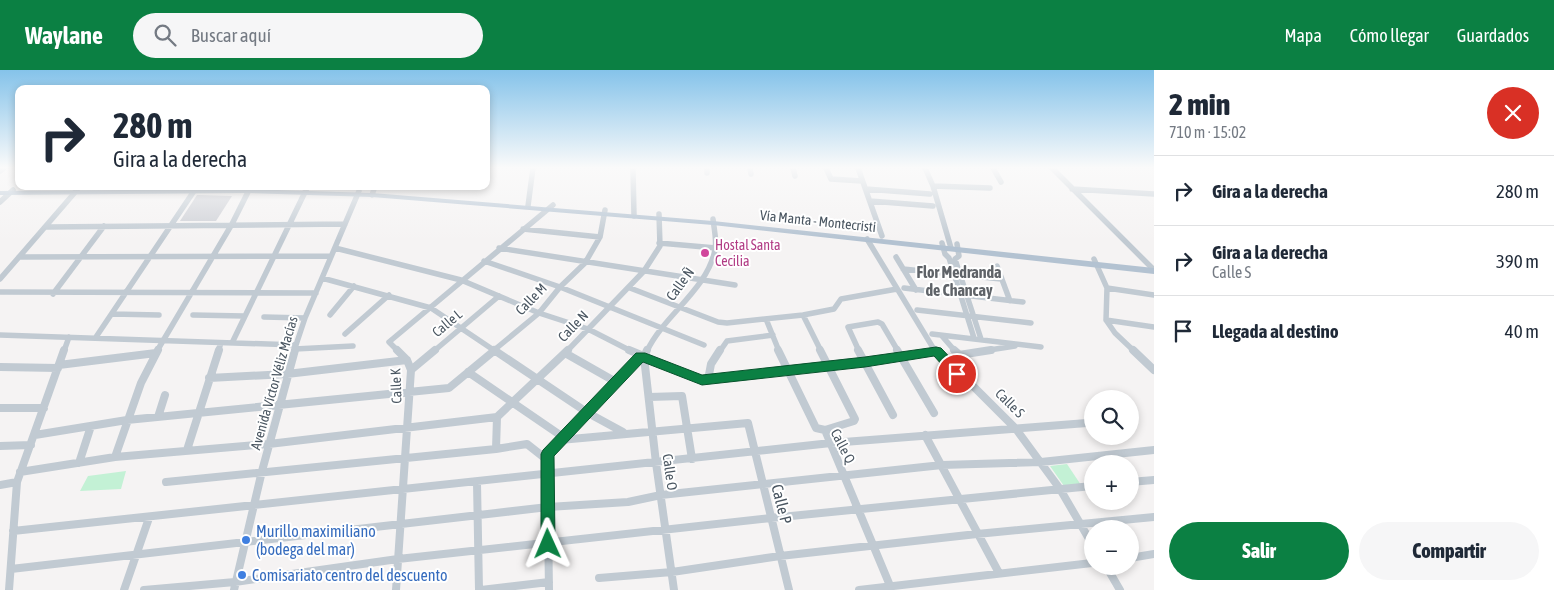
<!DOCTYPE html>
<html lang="es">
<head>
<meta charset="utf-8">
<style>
	:root { --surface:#fff; --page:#f6f6f7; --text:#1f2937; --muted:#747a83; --line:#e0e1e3; --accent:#0b8043 }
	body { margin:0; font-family:"Asap Condensed",sans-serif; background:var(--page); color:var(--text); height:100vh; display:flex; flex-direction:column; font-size:19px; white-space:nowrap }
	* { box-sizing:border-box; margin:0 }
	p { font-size:16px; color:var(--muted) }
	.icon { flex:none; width:28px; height:28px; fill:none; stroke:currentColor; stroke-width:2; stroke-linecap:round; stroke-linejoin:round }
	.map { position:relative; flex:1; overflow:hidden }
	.side { display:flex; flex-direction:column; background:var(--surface); width:400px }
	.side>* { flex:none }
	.banner { position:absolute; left:15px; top:15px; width:475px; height:105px; border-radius:10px; box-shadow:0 2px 8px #0003; background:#fff; color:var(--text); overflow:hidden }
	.tools { position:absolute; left:1084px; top:320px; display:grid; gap:10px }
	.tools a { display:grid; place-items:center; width:55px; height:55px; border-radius:50%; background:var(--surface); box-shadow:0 2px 8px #0003; font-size:25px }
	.pin { position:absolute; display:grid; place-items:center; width:42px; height:42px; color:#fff; margin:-21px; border:2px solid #fff; border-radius:50%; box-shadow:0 1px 5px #0007 }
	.me { position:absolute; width:55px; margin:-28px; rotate:359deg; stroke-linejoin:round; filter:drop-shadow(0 0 4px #0008) }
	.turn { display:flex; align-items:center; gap:18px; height:105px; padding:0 15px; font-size:22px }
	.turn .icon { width:65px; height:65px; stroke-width:2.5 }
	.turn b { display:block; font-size:35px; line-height:42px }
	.round { display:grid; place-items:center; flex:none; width:52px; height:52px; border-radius:26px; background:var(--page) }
	.headline { display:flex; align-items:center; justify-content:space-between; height:85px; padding:0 15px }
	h1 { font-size:30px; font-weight:800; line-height:38px }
	.primary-button { display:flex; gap:10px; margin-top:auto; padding:10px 15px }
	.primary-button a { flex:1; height:58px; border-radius:30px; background:var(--accent); color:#fff; font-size:20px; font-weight:800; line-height:58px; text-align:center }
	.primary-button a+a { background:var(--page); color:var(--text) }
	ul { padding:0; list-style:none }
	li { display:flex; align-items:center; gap:15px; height:70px; padding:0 15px; border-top:1px solid var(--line) }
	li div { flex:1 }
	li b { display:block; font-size:19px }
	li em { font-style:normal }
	header { display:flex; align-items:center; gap:30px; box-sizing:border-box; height:70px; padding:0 25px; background:var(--accent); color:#fff }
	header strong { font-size:24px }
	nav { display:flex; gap:28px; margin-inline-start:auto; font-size:18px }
	.search { width:350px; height:45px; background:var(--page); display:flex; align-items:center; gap:12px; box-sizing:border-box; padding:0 18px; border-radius:28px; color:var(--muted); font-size:19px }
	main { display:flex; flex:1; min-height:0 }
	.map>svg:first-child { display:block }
</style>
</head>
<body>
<header>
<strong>Waylane</strong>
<div class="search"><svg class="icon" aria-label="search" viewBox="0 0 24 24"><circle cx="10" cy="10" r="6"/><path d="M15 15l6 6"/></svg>Buscar aquí</div>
<nav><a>Mapa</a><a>Cómo llegar</a><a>Guardados</a></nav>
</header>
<main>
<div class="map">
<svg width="1154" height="520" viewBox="0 0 1154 520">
	<rect width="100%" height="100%" fill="#f5f3f3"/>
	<path fill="#c3f1d5" d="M1067,394L1081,415L1064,416L1050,396Z
		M126,401L121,419L80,421L88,406Z"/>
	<path fill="#cdcfd5" d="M197,125H199L232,126L216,151H180Z"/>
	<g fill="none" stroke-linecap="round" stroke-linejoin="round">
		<path stroke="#c1cad2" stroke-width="5.5" d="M633,98L634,146
			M707,98V103
			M750,98L751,104
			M793,98L795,106
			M826,98L831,109L862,111
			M858,98L882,166
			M925,98L933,116L951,178
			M993,98L1001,112
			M1052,98L1154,200
			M0,101L4,98
			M933,116L990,118
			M866,119L930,124
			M1072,119L1154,124
			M372,125L375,116
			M870,131L933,136
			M0,132L13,120
			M528,136L533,98
			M47,157L345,154
			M523,159L600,167
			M867,169L935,281
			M659,173L716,178
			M942,173L945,184L949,188L974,268
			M957,174L959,186L955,189L981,269
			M335,178L461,210L539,243L588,259L631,281
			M499,178L735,215
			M19,187L331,186
			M896,187L916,220
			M1094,189L1107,218L1106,250L1115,263L1134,281
			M484,191L560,217L704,275
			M997,196L1010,231
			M903,199L1001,209
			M322,208L431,238L495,281
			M0,209L77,120
			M630,218L718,252L727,253L803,245L834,239L841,229L897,219
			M904,218L1023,232
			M1107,218L1154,225
			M0,222L316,223
			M53,224L104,156
			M917,240L1031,253
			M112,244L159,245
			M193,245L244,246
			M330,245L354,216
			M803,245L821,281
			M264,247L305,248
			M766,249L779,281
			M1106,250L1154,257
			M345,264L389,225
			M932,264L1041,277
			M0,265L296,275
			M942,266L955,281
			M96,267L196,118
			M232,273L307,118
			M295,279L353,276
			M64,281L69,267
			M157,281L232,154L250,118
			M218,281L221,273
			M294,281L305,248L359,121
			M398,281L389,272L553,135
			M434,281L499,226
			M493,281L539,243L560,217L585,193L600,167L605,140
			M567,281L644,201L660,176L659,144
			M647,281C664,245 707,220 715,180C717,170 714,159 713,149
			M720,281L727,271L773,265
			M859,281L848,257L878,252L882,254L898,281
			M983,281L1015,276"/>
		<path stroke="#c1cad2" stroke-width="8" d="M494,280L588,343L623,362
			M629,280L702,310L936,282
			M647,280L644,287L656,393L674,520
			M778,280L816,358L825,360L854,351L855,349L820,280
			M858,280L893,345
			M897,280L934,343
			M935,280L951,298L969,312L1016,359L1060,419L1092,474
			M954,280L971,295
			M1133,280L1154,300
			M565,283L616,312
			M959,285L991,280
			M59,295L156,283
			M0,297L58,298
			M411,300L435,280
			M468,302L563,367
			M209,308L287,304L407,290
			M708,310L711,294L720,280
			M649,327L682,326L692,389
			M0,338H44
			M158,347L165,325
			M825,360L891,518
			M35,365L127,350L449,318L495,280
			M925,365L999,503
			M560,370L748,353L789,520
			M0,376L31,375
			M496,379L497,347L568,280
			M187,380L219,280
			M115,387L141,313L158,280
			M79,393L91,356
			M20,402L115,387L269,374L497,347
			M166,412L496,379L527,374L546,389
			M1130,412L1154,410
			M477,413L479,520
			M0,415L17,412
			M13,461L831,373L1087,353
			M1130,488L1154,484
			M1106,496L1120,520
			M11,499L548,437L628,432L661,425L942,395L1041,392L1154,380
			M599,508L672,502L780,486L977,464L1154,447
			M9,520L17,412L64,280
			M124,520L149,448
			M144,520L235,512L398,489L771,448L1092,416
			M234,520L262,401L295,280
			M396,520L411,300L407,290L397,280
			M481,520L549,512
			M549,520L547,384L641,286
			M859,520L1092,493"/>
		<path fill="#b3c2d1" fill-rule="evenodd" d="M248,119L372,123L713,151L1154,198V204L713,155L372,127L248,123L0,125V121Z"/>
	</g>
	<linearGradient id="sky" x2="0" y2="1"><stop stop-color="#85c3ea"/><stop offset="0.57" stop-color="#fafafa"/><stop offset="1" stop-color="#fafafa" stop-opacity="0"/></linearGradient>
	<rect width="1154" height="171" fill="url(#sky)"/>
	<path fill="#0b8043" stroke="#07532c" d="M936,277L941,278L962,300L963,304L962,307H953L934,286L865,297L702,315L643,292L554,386L555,474L553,479L548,481L543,479L541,474V384L543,380L636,283H645L702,305L865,287Z"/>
	<circle fill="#d1479c" stroke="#fff" stroke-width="2" cx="705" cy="183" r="5"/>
	<g fill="#3f7fe0" stroke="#fff" stroke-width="2">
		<circle cx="246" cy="470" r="5"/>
		<circle cx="242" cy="505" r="5"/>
	</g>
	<g text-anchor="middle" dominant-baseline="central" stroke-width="4" stroke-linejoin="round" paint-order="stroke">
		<g font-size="14" fill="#4a5661" stroke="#fff">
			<text transform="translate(818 151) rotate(6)">Vía Manta - Montecristi</text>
			<text transform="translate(680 214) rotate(-54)">Calle Ñ</text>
			<text transform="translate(531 229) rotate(-46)">Calle M</text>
			<text transform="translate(447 253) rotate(-40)">Calle L</text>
			<text transform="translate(573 256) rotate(-46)">Calle N</text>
			<text transform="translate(274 313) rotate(-74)">Avenida Víctor Véliz Macías</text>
			<text transform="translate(396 316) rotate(-92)">Calle K</text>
			<text transform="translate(1010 333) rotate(45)">Calle S</text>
			<text transform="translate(843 376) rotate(63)">Calle Q</text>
			<text transform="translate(670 402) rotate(82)">Calle O</text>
		</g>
		<g font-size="14" fill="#b23c85" stroke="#fff" text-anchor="start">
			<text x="715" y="175">Hostal Santa<tspan x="715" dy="16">Cecilia</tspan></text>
		</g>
		<g font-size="16" font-weight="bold" fill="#5f6368" stroke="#fff">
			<text x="959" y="202">Flor Medranda<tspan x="959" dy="18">de Chancay</tspan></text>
		</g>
		<g font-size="16" fill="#4a5661" stroke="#fff">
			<text transform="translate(782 434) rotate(76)">Calle P</text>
		</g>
		<g font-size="16" fill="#366cbe" stroke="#fff" text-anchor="start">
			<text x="256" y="461">Murillo maximiliano<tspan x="256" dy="18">(bodega del mar)</tspan></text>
			<text x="252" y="505">Comisariato centro del descuento</text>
		</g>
	</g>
</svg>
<div class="tools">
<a><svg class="icon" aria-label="search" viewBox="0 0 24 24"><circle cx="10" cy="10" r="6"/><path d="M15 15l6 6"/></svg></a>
<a>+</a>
<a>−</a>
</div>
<div class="pin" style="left:957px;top:304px;background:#d93025"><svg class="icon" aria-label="arrive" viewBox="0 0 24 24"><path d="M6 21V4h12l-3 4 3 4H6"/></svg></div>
<svg class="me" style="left:548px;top:474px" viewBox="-20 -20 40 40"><path d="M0-17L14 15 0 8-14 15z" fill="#0b8043" stroke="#fff" stroke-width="4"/></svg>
<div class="banner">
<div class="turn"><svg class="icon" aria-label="right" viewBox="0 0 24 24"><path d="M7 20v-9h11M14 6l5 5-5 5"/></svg><div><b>280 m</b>Gira a la derecha</div></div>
</div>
</div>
<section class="side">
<div class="headline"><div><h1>2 min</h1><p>710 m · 15:02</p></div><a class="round" style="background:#d93025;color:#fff"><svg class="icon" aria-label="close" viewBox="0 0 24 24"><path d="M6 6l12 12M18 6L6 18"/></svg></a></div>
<ul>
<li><svg class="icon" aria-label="right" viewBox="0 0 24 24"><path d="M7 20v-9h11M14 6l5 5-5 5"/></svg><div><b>Gira a la derecha</b></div><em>280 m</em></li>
<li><svg class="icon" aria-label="right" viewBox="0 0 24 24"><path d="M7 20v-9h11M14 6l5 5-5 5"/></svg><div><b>Gira a la derecha</b><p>Calle S</p></div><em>390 m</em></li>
<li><svg class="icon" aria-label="arrive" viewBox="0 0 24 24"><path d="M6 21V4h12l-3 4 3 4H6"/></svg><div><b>Llegada al destino</b></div><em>40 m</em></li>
</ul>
<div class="primary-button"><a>Salir</a><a>Compartir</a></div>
</section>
</main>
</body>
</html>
